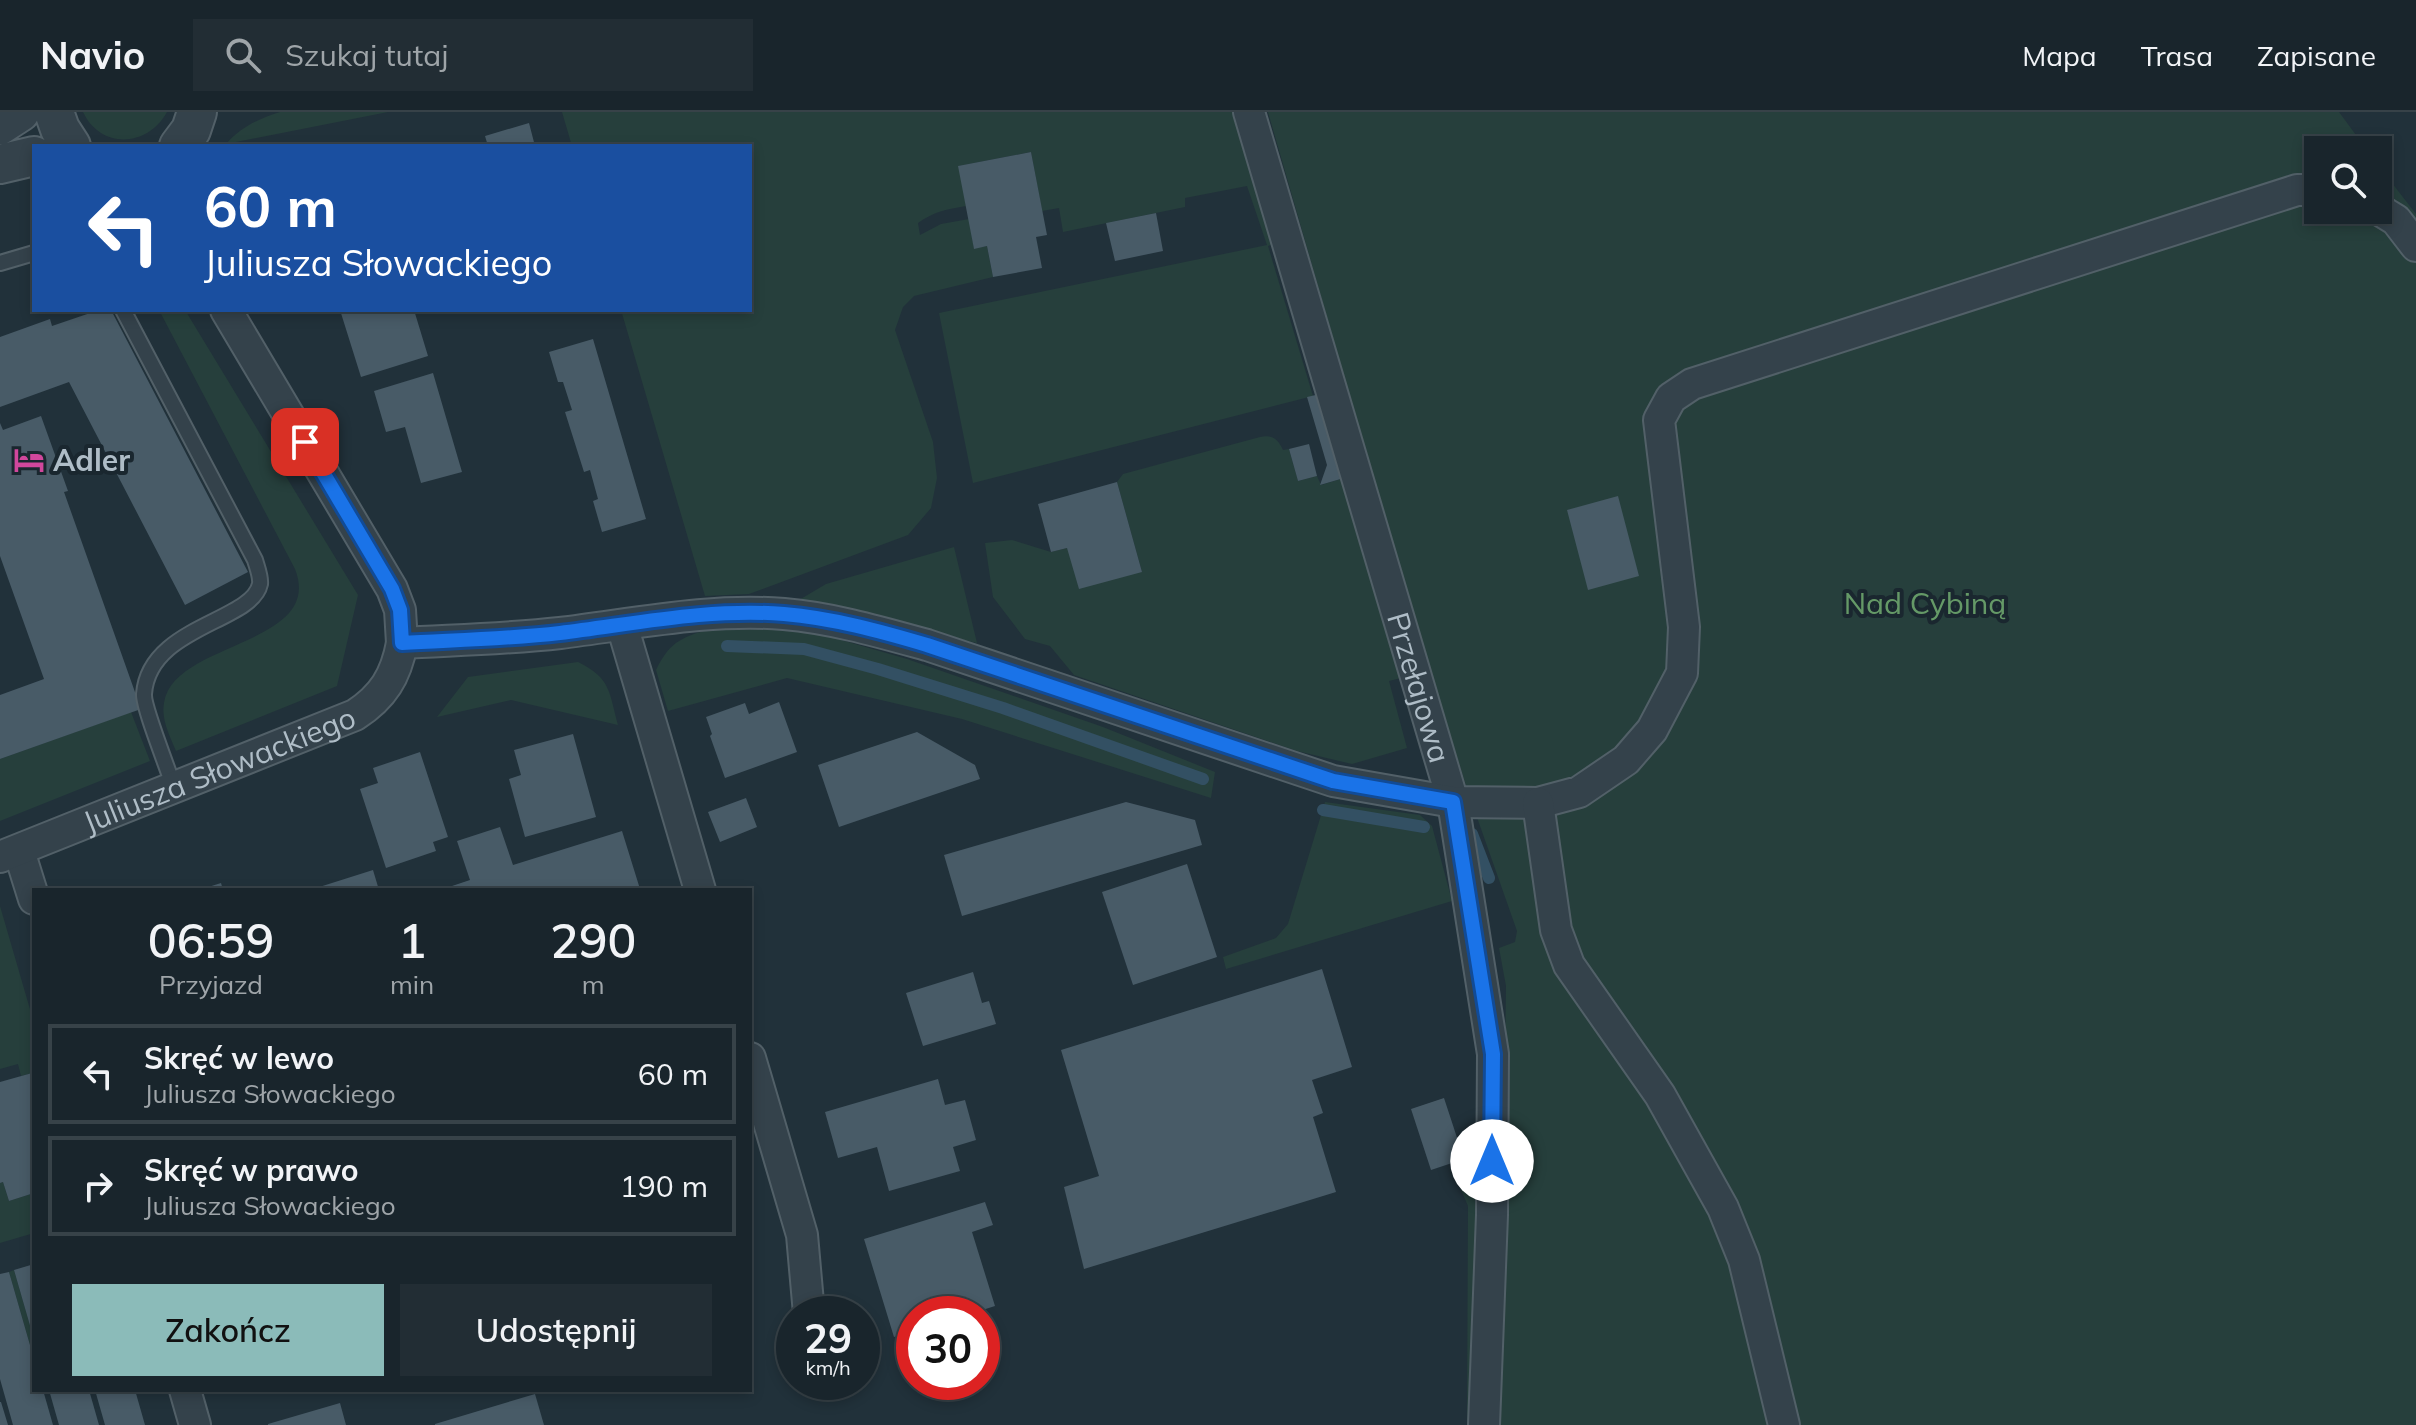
<!DOCTYPE html>
<html lang="pl">
<head>
<meta charset="utf-8">
<style>
	:root { --surface:#19252c; --page:#222d34; --text:#f1f3f6; --muted:#9fa5a9; --line:#374248; --accent:#8bbbb9 }
	body { margin:0; font-family:Mulish,sans-serif; background:var(--page); color:var(--text); height:100vh; display:flex; flex-direction:column; font-size:30px; white-space:nowrap }
	* { box-sizing:border-box; margin:0 }
	p { font-size:26px; color:var(--muted) }
	.icon { flex:none; width:44px; height:44px; fill:none; stroke:currentColor; stroke-width:2; stroke-linecap:round; stroke-linejoin:round }
	.map { position:relative; flex:1; overflow:hidden }
	.panel { position:absolute; left:32px; top:776px; width:720px; height:504px; display:flex; flex-direction:column; background:var(--surface); border-radius:0px; box-shadow:0 4px 12px #0003,0 0 0 2px var(--line) }
	.panel>* { flex:none }
	.hud { position:absolute; left:32px; top:32px; width:720px; height:168px; border-radius:0px; box-shadow:0 4px 12px #0003,0 0 0 2px var(--line); background:#1a4fa0; color:#fff; overflow:hidden }
	.fabs { position:absolute; left:2304px; top:24px; display:grid; gap:16px }
	.fabs a { display:grid; place-items:center; width:88px; height:88px; border-radius:0px; background:var(--surface); box-shadow:0 4px 12px #0003,0 0 0 2px var(--line); font-size:40px }
	.speed { position:absolute; left:776px; top:1184px; display:flex; gap:16px; font-size:40px; font-weight:700; text-align:center }
	.speed>* { display:grid; place-content:center; width:104px; height:104px; border-radius:50%; background:var(--surface); box-shadow:0 4px 12px #0003,0 0 0 2px var(--line); line-height:1 }
	.speed small { font-size:20px; font-weight:400 }
	.speed .limit { border:12px solid #d22; background:#fff; color:#111 }
	.pin { position:absolute; display:grid; place-items:center; width:68px; height:68px; color:#fff; margin:-34px; border-radius:16px; box-shadow:0 4px 12px #0006 }
	.me { position:absolute; width:88px; margin:-44px; rotate:0deg; stroke-linejoin:round; filter:drop-shadow(0 0 6px #0008) }
	.turn { display:flex; align-items:center; gap:28px; height:168px; padding:0 40px; font-size:36px }
	.turn .icon { width:104px; height:104px; stroke-width:2.5 }
	.turn b { display:block; font-size:56px; line-height:68px }
	.eta { display:flex; justify-content:space-evenly; align-items:center; height:136px; text-align:center }
	.eta b { font-size:48px; font-weight:600; line-height:56px }
	.primary-button { display:flex; gap:16px; margin-top:auto; padding:16px 40px }
	.primary-button a { flex:1; height:92px; border-radius:0px; background:var(--accent); color:#111; font-size:32px; font-weight:600; line-height:92px; text-align:center }
	.primary-button a+a { background:var(--page); color:var(--text) }
	ul { padding:0; list-style:none }
	li { display:flex; align-items:center; gap:24px; height:100px; margin:0 16px 12px; padding:0 24px; border:4px solid var(--line); border-radius:0px }
	li div { flex:1 }
	li b { display:block; font-size:30px }
	li em { font-style:normal }
	header { display:flex; align-items:center; gap:48px; box-sizing:border-box; height:112px; padding:0 40px; background:var(--surface); border-bottom:2px solid var(--line) }
	header strong { font-size:38px }
	nav { display:flex; gap:44px; margin-inline-start:auto; font-size:28px }
	.search { width:560px; height:72px; background:var(--page); display:flex; align-items:center; gap:20px; box-sizing:border-box; padding:0 28px; border-radius:0px; color:var(--muted); font-size:30px }
	.map>svg:first-child { display:block }
</style>
</head>
<body>
<header>
<strong>Navio</strong>
<div class="search"><svg class="icon" aria-label="search" viewBox="0 0 24 24"><circle cx="10" cy="10" r="6"/><path d="M15 15l6 6"/></svg>Szukaj tutaj</div>
<nav><a>Mapa</a><a>Trasa</a><a>Zapisane</a></nav>
</header>
<div class="map">
<svg width="2416" height="1313" viewBox="0 0 2416 1313">
	<rect width="100%" height="100%" fill="#21313a"/>
	<path fill="#263f3c" d="M83,0H167C148,35 101,38 83,0Z
		M280,0H388L226,32C241,15 258,7 280,0Z
		M562,0H1240L1279,130L1268,134L1313,284L973,371L939,201L1267,133L1247,74L1185,86V95L1063,120L1059,96L1042,99L1031,40L959,54L966,94C947,97 933,100 918,111L920,123L941,112L969,107L974,136L987,134L993,165L914,184L903,195L895,218L933,330L937,366L931,396L908,423L749,482L705,484L621,198H750V34H572Z
		M1268,0H2339L2367,38H2318V98H2378V53L2416,102V1313H1493L1502,1202L1506,874L1499,836L1515,830L1517,819L1467,677L1367,356L1339,247Z
		M159,198H185L358,483L337,574L176,639C170,624 161,608 164,591C173,529 325,534 295,457Z
		M1260,325C1272,322 1278,327 1283,338L1289,337L1298,369L1317,364L1321,373L1344,366L1401,566L1389,569L1407,636L1352,652L1297,639L1074,563L1050,534L1025,527L993,485L985,431L1012,428L1051,440L1067,436L1142,460L1117,370L1123,362Z
		M954,435L977,531L807,492L799,488L826,472Z
		M716,515L789,517L831,525L907,547L1103,615L1215,660L1211,686L962,607L787,566L668,599L656,558C671,527 684,525 716,515Z
		M578,550C611,566 609,580 618,613L511,588L437,605L468,565Z
		M131,600L150,649L0,709V647Z
		M1325,690L1420,703L1432,714L1452,789L1226,857L1223,845L1276,826L1288,812Z
		M0,794L34,911V968L32,961L21,964L18,952L0,957Z
		M1477,1061L1480,1098L1472,1313H1467L1468,1094L1456,1066Z
		M3,1070L9,1089L34,1081V1121L0,1131V1071Z
		M14,1158L34,1227V1247L9,1160Z"/>
	<g fill="none" stroke-linecap="round" stroke-linejoin="round">
		<path stroke="#335063" stroke-width="12" d="M727,534L804,537L878,557L1003,596L1203,667
			M1323,698L1424,715
			M1472,722L1489,766"/>
	</g>
	<path fill="#485b67" d="M529,11L535,34H488L485,24Z
		M1031,40L1047,123L1036,125L1042,156L993,165L987,134L974,137L958,54Z
		M1156,101L1163,139L1115,149L1106,111Z
		M99,198H111L248,460L185,493L69,270L0,295V225L50,207L52,214Z
		M340,198H414L428,244L361,265Z
		M593,227L646,407L602,420L593,389L598,387L590,358L584,360L565,300L572,298L563,270H558L549,240Z
		M433,261L462,360L421,371L405,315L386,320L374,279Z
		M1320,282L1344,366L1320,373L1327,353L1307,285Z
		M41,304L68,379L64,380L141,597L0,647V583L44,567L0,444V311L3,318Z
		M1309,332L1317,364L1298,369L1289,337Z
		M1117,370L1142,460L1079,477L1067,436L1051,440L1038,392Z
		M1618,384L1639,464L1588,478L1567,398Z
		M779,590L797,640L725,666L710,624L712,622L706,605L745,591L749,602Z
		M917,620L975,653L980,667L839,715L818,653Z
		M573,622L596,705L525,725L509,667L521,663L514,638Z
		M420,640L448,725L433,730L436,739L386,756L360,677L378,671L373,656Z
		M746,686L757,715L720,730L708,700Z
		M1126,690L1195,708L1202,733L962,804L944,743Z
		M500,715L513,753L622,719L640,777L440,778L470,768L457,729Z
		M1187,752L1217,845L1133,873L1102,780Z
		M373,758L379,778H313V777Z
		M221,771L223,778H202V777Z
		M1322,857L1352,955L1312,968L1323,1001L1313,1005L1336,1080L1084,1157L1064,1075L1099,1064L1061,938Z
		M973,860L982,891L989,889L996,912L923,934L906,881Z
		M32,961L34,1081L9,1089L3,1070L0,1071V970Z
		M938,967L945,993L965,988L976,1028L953,1035L960,1059L889,1079L877,1035L838,1046L825,1000Z
		M1444,986L1464,1047L1431,1058L1411,997Z
		M985,1090L993,1113L972,1120L995,1194L970,1202H914V1219L894,1225L864,1127Z
		M34,1152V1224H33L14,1158Z
		M9,1160L34,1247V1278H43L53,1313H13L0,1267V1162Z
		M49,1278H89L99,1313H59Z
		M95,1278H135L145,1313H105Z
		M535,1282L544,1313H435V1312Z
		M0,1290H1L8,1313H0Z
		M340,1291L346,1313H268V1312Z"/>
	<g fill="none" stroke-linecap="round" stroke-linejoin="round">
		<g stroke="#526068" stroke-width="18">
			<path id="service" d="M0,151L34,141
				M123,198L255,448C257,455 261,465 260,472C252,510 149,514 144,582C143,595 169,659 174,676"/>
		</g>
		<g stroke="#526068" stroke-width="34">
			<g id="minor">
				<path id="s1" d="M1249,0L1453,690L1493,942L1492,1103L1484,1313"/>
				<path d="M2378,97L2396,108L2416,134"/>
				<path d="M226,198L392,477L400,498L402,531C454,528 507,527 560,521C634,512 709,496 784,502C832,506 880,520 927,533L1333,669L1453,690L1538,691L1579,680L1626,648L1652,618L1682,561L1684,515L1659,308L1671,286L1692,272L2297,78H2318"/>
				<path d="M622,513L700,778"/>
				<path d="M1538,691L1556,818L1569,853L1660,983L1723,1096L1744,1148L1784,1313"/>
				<path d="M19,739L34,787"/>
				<path id="s2" d="M0,745L355,603C383,585 396,564 402,531"/>
				<path d="M750,946L802,1123L809,1202"/>
				<path d="M185,1278L195,1313"/>
			</g>
		</g>
		<g stroke="#526068" stroke-width="42">
			<path id="tertiary" d="M54,0L60,17L71,34
				M0,13L20,0
				M179,34L191,18L197,0
				M0,52L34,44"/>
		</g>
		<use href="#service" stroke="#34424b" stroke-width="14"/>
		<use href="#minor" stroke="#34424b" stroke-width="30"/>
		<use href="#tertiary" stroke="#34424b" stroke-width="38"/>
	</g>
	<g fill="none" stroke-linecap="round" stroke-linejoin="round">
		<g stroke="#114b97" stroke-width="20">
			<path id="route" d="M305,330L392,477L400,498L402,531C454,528 507,527 560,521C634,512 709,496 784,502C832,506 880,519 927,533L1333,669L1453,690L1493,942L1492,1049"/>
		</g>
		<use href="#route" stroke="#1a73e8" stroke-width="14"/>
	</g>
	<defs>
		<g id="hotel-bare" transform="scale(2.4)"><path d="M-6-4.5h1.5V1H6V5H4.5V3h-9V5H-6ZM-4 0a1.8 1.8 0 1 1 3.6 0ZM.5 0V-2.5h3Q6-2.5 6 0Z" fill="#d1479c" stroke="#1a272f" stroke-width="2.5" paint-order="stroke"/></g>
	</defs>
	<g fill-rule="evenodd">
		<use href="#hotel-bare" x="29" y="348"/>
	</g>
	<g text-anchor="middle" dominant-baseline="central" stroke-width="8" stroke-linejoin="round" paint-order="stroke">
		<g font-size="30" font-weight="bold" fill="#afbdc7" stroke="#1a272f" text-anchor="start">
			<text x="53" y="348">Adler</text>
		</g>
		<g font-size="30" fill="#659967" stroke="#1a272f">
			<text x="1925" y="491">Nad Cybiną</text>
		</g>
		<g font-size="30" fill="#afbdc7" stroke="#1a272f">
			<text stroke="none"><textPath href="#s1" startOffset="600">Przełajowa</textPath></text>
			<text stroke="none"><textPath href="#s2" startOffset="236">Juliusza Słowackiego</textPath></text>
		</g>
	</g>
</svg>
<div class="fabs">
<a><svg class="icon" aria-label="search" viewBox="0 0 24 24"><circle cx="10" cy="10" r="6"/><path d="M15 15l6 6"/></svg></a>
</div>
<div class="speed"><div>29<small>km/h</small></div><div class="limit">30</div></div>
<div class="pin" style="left:305px;top:330px;background:#d93025"><svg class="icon" aria-label="arrive" viewBox="0 0 24 24"><path d="M6 21V4h12l-3 4 3 4H6"/></svg></div>
<svg class="me" style="left:1492px;top:1049px" viewBox="-20 -20 40 40"><circle r="19" fill="#fff"/><path d="M0-13L10 11 0 6-10 11z" fill="#1a73e8"/></svg>
<div class="hud">
<div class="turn"><svg class="icon" aria-label="left" viewBox="0 0 24 24"><path d="M17 20v-9H6M10 6l-5 5 5 5"/></svg><div><b>60 m</b>Juliusza Słowackiego</div></div>
</div>
<section class="panel">
<div class="eta">
<div><b>06:59</b><p>Przyjazd</p></div>
<div><b>1</b><p>min</p></div>
<div><b>290</b><p>m</p></div>
</div>
<ul>
<li><svg class="icon" aria-label="left" viewBox="0 0 24 24"><path d="M17 20v-9H6M10 6l-5 5 5 5"/></svg><div><b>Skręć w lewo</b><p>Juliusza Słowackiego</p></div><em>60 m</em></li>
<li><svg class="icon" aria-label="right" viewBox="0 0 24 24"><path d="M7 20v-9h11M14 6l5 5-5 5"/></svg><div><b>Skręć w prawo</b><p>Juliusza Słowackiego</p></div><em>190 m</em></li>
</ul>
<div class="primary-button"><a>Zakończ</a><a>Udostępnij</a></div>
</section>
</div>
</body>
</html>
